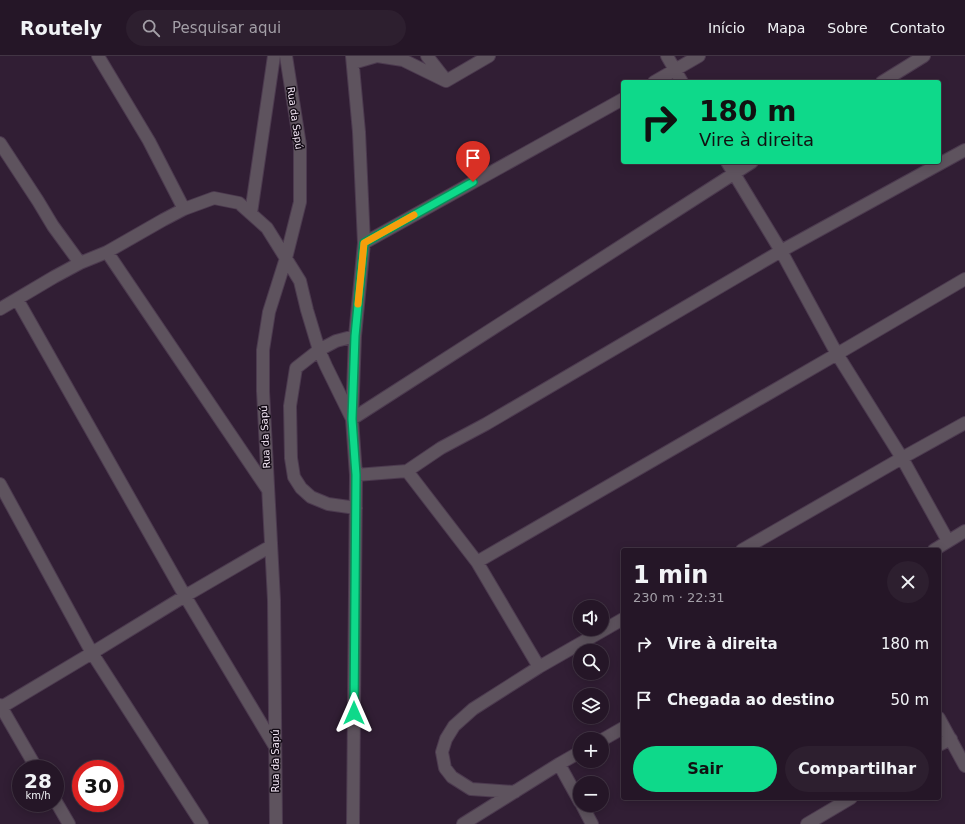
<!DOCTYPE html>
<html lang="pt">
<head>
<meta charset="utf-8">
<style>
	:root { --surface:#251627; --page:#2d1f2f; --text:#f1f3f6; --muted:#a39fa7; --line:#423544; --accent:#0ed98a }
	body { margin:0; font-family:"DejaVu Sans",sans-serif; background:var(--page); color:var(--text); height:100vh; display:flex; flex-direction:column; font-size:15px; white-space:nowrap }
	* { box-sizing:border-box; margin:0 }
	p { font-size:13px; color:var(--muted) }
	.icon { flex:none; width:22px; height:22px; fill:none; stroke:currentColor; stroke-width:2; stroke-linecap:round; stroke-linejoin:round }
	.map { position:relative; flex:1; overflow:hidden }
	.panel { position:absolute; left:621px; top:492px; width:320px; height:252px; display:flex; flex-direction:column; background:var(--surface); border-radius:4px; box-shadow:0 2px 10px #0003,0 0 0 1px var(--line) }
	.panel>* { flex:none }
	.guide { position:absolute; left:621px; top:24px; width:320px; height:84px; border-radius:4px; box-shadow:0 2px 10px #0003,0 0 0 1px var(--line); background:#0ed98a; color:#111; overflow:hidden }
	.fabs { position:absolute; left:573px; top:544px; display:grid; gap:8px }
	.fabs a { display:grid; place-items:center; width:36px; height:36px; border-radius:50%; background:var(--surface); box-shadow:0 2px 10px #0003,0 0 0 1px var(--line); font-size:20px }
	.speed { position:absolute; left:12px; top:704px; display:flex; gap:8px; font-size:20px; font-weight:700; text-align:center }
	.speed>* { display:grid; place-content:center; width:52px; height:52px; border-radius:50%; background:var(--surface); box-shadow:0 2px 10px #0003,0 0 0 1px var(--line); line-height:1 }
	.speed small { font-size:10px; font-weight:400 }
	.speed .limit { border:6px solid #d22; background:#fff; color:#111 }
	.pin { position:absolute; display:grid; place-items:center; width:34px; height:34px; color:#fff; margin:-41px -17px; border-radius:50% 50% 50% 0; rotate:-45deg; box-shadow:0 0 4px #0007 }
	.pin .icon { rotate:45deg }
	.me { position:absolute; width:44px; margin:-22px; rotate:0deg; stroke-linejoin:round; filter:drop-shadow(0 0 3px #0008) }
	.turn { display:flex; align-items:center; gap:14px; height:84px; padding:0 12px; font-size:18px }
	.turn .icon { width:52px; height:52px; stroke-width:2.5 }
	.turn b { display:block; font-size:28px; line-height:34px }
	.round { display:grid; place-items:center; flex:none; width:42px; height:42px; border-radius:21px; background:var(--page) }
	.head { display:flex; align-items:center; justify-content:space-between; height:68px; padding:0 12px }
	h1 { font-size:24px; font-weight:800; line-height:30px }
	.button { display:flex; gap:8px; margin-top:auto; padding:8px 12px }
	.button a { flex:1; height:46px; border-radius:24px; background:var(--accent); color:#111; font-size:16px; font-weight:800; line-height:46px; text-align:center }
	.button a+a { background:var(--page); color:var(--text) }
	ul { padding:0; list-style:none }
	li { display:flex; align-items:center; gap:12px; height:56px; padding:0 12px }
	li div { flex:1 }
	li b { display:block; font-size:15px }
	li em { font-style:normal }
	header { display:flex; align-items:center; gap:24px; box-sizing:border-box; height:56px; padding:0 20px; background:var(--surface); border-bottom:1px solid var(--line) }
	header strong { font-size:19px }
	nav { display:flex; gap:22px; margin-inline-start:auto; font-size:14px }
	.search { width:280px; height:36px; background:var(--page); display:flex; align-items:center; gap:10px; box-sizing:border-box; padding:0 14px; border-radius:22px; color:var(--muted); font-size:15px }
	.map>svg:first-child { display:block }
</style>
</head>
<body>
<header>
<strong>Routely</strong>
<div class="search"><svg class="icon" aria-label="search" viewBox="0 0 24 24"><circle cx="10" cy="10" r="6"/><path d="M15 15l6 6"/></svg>Pesquisar aqui</div>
<nav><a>Início</a><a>Mapa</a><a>Sobre</a><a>Contato</a></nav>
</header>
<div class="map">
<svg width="965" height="768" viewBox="0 0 965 768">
	<rect width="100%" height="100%" fill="#311e34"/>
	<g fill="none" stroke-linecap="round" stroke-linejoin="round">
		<g stroke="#4c3a4f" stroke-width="14">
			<path id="minor" d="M98,0L149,85L184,153
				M352,0L359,76L364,187L355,280L352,363L356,419L353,768
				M427,0L445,23
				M667,0L682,26
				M353,7L377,0L403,4L446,25L489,0
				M654,26L699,0
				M882,26L924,0
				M0,87L38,145L53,170L80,207
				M727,106L781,195L837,298L902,402L948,485
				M251,157L274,0
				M364,187L623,43
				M107,196L268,434
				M17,243L185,540L274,689
				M0,253L54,221L80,207L107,196L163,164L184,153L214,142L239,147L267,172L300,225L307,254L319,294L326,310L352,363L752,106
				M355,280L336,285L319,294L296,312L290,350L291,402L294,421L301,432L311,441L328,448L356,452
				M407,415L477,506L539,611
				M356,419L407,415L441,392L486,368L781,195L965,94
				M0,428L92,597L202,768
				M742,494L902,402L965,367
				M934,494L965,475
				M477,506L837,298L965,223
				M0,649L37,713
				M0,652L92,597L185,540L271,490
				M939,662L965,710
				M602,684L623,672
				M939,689L951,683
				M559,708L580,746
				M515,736L471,733L452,721L445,712L442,696L446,683L454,670L473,653L539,611L623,563
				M55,744L69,768
				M582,749L592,768
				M276,768L274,544L263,335V294L269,256L286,202L300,146V89L286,0
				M463,768L559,708L580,696
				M807,768L851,742"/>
		</g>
		<use href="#minor" stroke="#5e535e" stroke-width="12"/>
	</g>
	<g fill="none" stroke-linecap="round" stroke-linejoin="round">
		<g stroke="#098d5a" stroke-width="10">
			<path id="route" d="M354,657L356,419L352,363L355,280L364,187L473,126"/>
		</g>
		<use href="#route" stroke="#0ed98a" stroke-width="7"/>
		<path stroke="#f59e0b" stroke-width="7" d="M358,248L364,187L414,159"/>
	</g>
	<g text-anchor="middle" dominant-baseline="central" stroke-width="3" stroke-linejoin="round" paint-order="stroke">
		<g font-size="10" fill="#f3e6f5" stroke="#140c16">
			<text transform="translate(295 62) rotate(82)">Rua da Sapú</text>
			<text transform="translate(265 381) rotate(-93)">Rua da Sapú</text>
			<text transform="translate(275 705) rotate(-90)">Rua da Sapú</text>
		</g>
	</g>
</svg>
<div class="fabs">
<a><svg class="icon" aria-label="sound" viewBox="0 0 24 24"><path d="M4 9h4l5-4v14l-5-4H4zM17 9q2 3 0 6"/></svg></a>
<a><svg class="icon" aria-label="search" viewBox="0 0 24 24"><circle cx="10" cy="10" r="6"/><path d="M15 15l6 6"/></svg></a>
<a><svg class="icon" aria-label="layers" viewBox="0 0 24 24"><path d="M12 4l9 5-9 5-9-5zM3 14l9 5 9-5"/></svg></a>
<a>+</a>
<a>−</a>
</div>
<div class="speed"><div>28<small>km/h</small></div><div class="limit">30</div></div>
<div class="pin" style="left:473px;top:126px;background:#d93025"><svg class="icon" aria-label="arrive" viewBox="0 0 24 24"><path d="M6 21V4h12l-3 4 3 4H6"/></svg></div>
<svg class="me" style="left:354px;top:657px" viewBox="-20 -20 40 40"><path d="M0-17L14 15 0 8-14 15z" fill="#0ed98a" stroke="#fff" stroke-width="4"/></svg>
<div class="guide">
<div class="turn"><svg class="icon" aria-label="right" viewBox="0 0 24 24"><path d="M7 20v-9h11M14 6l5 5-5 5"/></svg><div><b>180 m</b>Vire à direita</div></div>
</div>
<section class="panel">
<div class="head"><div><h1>1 min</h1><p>230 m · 22:31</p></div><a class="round"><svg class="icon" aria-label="close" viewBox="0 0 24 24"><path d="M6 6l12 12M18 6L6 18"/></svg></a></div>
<ul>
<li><svg class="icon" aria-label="right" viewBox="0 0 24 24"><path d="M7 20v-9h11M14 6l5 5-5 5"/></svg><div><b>Vire à direita</b></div><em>180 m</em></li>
<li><svg class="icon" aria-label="arrive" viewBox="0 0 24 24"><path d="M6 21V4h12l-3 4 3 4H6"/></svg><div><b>Chegada ao destino</b></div><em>50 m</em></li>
</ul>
<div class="button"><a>Sair</a><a>Compartilhar</a></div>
</section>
</div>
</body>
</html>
